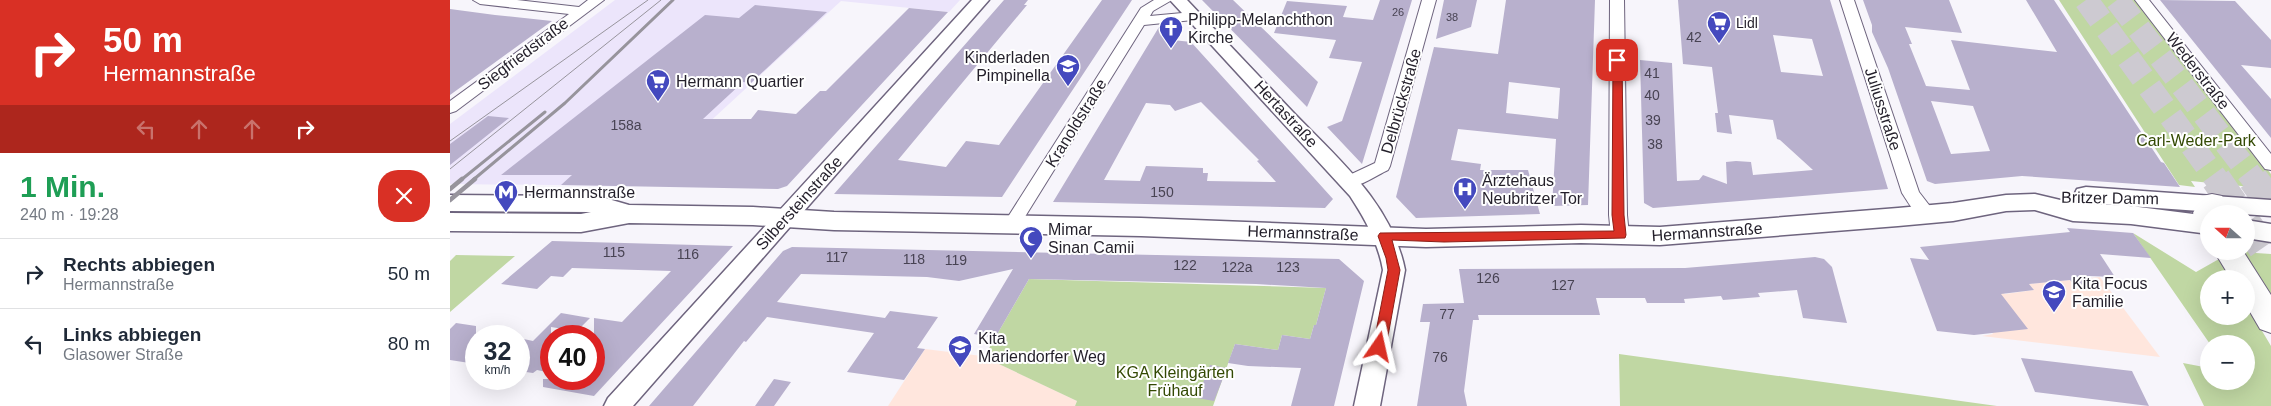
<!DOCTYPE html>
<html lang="de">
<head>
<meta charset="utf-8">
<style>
	:root { --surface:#fff; --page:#f6f6f7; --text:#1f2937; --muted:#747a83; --line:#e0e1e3 }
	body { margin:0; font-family:Helvetica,sans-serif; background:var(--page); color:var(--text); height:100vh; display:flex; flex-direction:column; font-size:19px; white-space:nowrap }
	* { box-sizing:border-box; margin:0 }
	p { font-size:16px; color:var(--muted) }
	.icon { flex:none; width:28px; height:28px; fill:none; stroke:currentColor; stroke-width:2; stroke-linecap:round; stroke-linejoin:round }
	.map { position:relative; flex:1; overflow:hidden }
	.side { display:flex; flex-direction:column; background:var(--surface); width:450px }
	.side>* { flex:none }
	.banner { background:#d93025; color:#fff; overflow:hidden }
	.needle { width:32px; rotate:291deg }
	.tools { position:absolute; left:1750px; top:205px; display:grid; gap:10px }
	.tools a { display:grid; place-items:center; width:55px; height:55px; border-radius:50%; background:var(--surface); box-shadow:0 5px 20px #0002; font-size:25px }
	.speed { position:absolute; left:15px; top:325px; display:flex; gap:10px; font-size:25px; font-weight:700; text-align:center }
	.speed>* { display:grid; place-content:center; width:65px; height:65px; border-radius:50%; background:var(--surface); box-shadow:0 5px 20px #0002; line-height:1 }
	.speed small { font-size:12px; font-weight:400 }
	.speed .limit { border:8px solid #d22; background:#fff; color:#111 }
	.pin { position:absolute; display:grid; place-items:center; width:42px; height:42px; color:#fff; margin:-21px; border-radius:10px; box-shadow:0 2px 8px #0006 }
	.me { position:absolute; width:55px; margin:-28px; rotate:11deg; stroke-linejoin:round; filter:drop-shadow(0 0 4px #0008) }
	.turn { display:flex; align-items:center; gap:18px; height:105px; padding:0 20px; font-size:22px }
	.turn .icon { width:65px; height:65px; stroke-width:2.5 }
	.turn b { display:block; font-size:35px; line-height:42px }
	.lanes { display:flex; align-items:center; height:48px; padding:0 20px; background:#0003; justify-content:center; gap:25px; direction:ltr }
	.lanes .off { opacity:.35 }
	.round { display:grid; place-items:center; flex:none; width:52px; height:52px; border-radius:20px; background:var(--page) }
	.head { display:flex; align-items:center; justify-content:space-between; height:85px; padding:0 20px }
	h1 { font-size:30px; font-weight:600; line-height:38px; color:#1e9e55 }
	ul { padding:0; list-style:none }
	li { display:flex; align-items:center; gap:15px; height:70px; padding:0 20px; border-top:1px solid var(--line) }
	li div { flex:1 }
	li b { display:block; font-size:19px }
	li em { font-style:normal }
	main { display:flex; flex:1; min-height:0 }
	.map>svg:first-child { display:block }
</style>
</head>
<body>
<main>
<section class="side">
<div class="banner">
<div class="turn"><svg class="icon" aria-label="right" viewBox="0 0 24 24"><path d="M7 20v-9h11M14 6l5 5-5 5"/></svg><div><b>50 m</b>Hermannstraße</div></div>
<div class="lanes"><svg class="icon off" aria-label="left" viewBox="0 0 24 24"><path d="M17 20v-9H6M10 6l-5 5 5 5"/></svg><svg class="icon off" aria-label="ahead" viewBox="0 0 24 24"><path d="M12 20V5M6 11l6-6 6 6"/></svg><svg class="icon off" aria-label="ahead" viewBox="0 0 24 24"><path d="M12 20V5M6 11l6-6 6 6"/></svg><svg class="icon" aria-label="right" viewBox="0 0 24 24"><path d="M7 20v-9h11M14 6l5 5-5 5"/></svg></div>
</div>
<div class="head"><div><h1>1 Min.</h1><p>240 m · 19:28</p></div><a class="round" style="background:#d93025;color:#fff"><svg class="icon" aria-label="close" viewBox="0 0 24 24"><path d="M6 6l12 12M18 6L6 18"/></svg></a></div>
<ul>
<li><svg class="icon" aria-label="right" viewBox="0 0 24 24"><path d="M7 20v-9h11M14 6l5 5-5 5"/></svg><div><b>Rechts abbiegen</b><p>Hermannstraße</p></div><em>50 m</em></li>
<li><svg class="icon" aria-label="left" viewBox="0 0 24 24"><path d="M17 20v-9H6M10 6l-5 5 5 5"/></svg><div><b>Links abbiegen</b><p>Glasower Straße</p></div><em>80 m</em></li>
</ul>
</section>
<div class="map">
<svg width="1821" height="406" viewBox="0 0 1821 406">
	<rect width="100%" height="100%" fill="#f7f5fb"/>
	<path fill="#ece5fb" d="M165,0H510L499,12L391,1L190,186L0,184V124Z"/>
	<path fill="#ffe6dd" d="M1650,277L1710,357L1532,336L1543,334L1536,325L1546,288L1555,294L1584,290L1579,284L1620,280L1625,286L1645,284L1640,278Z
		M475,349L532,356L627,401L625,406H438Z"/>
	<path fill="#c0d7a3" d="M1609,0H1687L1821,174V189L1741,181L1745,187L1729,185Z
		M1683,233L1746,272L1769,259L1781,279H1759V316H1796V304L1821,346V406H1754L1733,363L1759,368V381H1796V344H1760Z
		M1796,249L1804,250L1806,253L1821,254V294L1793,251H1796Z
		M6,255L65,256L0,312V261Z
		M579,279L876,288L866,325H864L860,339L832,335L828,350L785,344L763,406H625L627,401L534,357Z
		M1169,354L1547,406H1170Z"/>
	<path fill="#b8b0cd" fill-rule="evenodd" d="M554,0H578L574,5H577L448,160L496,167L516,141L549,145L652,0H682L552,197L384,194Z
		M752,0H783L868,82L857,107Z
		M930,0H962L912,164L877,127L892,121L912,62L879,58L886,40L824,33L837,1L897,6L893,17L923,20Z
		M994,0H1027L1021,27L986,39Z
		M1056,0H1145L1138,205L1102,206L1106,139L1008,129L1001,160L1031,164L1030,170H1078L1090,214L966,218L946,197L984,47L1048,54ZM1059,82L1110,88L1108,119L1056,113Z
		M1228,0H1380L1438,189L1203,208L1194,203L1190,60L1222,63L1227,181L1249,180L1253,175L1277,184L1276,162L1286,161L1301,162L1303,175L1363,170L1330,140L1327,139L1323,120L1279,115L1282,134L1267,132L1265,113H1268L1262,67L1233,64ZM1323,35L1362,39L1373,76L1331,72Z
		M1413,0H1499L1512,33L1455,27L1462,44H1459L1476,86L1520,90L1501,40L1607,52L1576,0H1604L1711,162L1714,163L1730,187L1572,176L1485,184L1477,181L1438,68L1422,32V25ZM1481,101L1523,106L1540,151L1501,154Z
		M1710,0L1785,1L1821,40V68L1791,65L1821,99V138Z
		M305,5L377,12L301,83L293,82L253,119H301L308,110L346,114L370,91H376L459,8L498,12L337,186L328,189L111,185L122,175H51L255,15L289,18Z
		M0,9L45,15L102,21L0,95Z
		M709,27L729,29L723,40L741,42L883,199L875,208L603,202ZM751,102L809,160L807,161L826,182L757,181L758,173H753V168L696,166L690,181L654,180L696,103L720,105L725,111Z
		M38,116L59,118L0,165V144Z
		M1617,228L1683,233L1701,258L1650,254L1665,277L1638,276L1646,284L1625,286L1620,280L1579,284L1584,290L1551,294L1578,329L1524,335L1487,331L1460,258L1479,260L1470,247L1620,232Z
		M102,241L138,242L283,246L144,396L93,387V379H144V318L172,322L221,271L122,268L113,277L101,276L87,289L51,284Z
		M342,247L889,259L914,281L884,406H841L851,368L798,366L778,363L785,344L828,350L832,335L860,339L864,325H866L876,288L806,284L579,279L545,338L524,334L563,269L509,281L477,277L351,274L327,302L435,318L440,311L488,317L467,348L475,349L454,380L397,372L424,333L317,317L296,342L294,341L243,406H199L333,251Z
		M1365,257L1374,259L1382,267L1397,323L1353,318L1347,290L1308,293L1310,297L1273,300L1271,296L1234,299L1235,303H1197L1195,298H1146L1150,315H1028L1029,320H1023L1014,391L1017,406H967L980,322H970L973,304L1014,303L1009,269L1235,268Z
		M111,313L140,318L127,331L101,327V373L87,370L83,373L69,371V338L83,341Z
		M6,323L26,326V364L0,360V329Z
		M1571,358L1682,371L1699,406L1585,392Z
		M760,365L777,368L764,401L747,398Z
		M324,379L341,382L324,406H305Z"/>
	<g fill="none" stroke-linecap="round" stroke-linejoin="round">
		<path stroke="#cdcad1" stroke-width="24" stroke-dasharray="24 12" stroke-linecap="butt" d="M1636,0L1767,180
			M1667,0L1804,180"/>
		<path stroke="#cdcad1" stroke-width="30" stroke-dasharray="30 15" stroke-linecap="butt" d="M1766,179L1790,214
			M1803,179L1821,204
			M1796,223L1821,259"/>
		<g stroke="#6e647e" stroke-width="2">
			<path id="minor" d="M23,0H67L129,7L138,0H154L6,111L0,113V101L119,14L30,4Z
				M704,0H722L703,11L700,16L743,12L750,16L743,20L694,25L568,228L562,230L556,228L553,224L556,220L691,8Z
				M972,0H986L940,166L938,170C925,176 907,190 893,186L890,182L893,178L925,163Z
				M1160,0H1174L1177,215L1179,235L1176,239L1170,241L1164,239L1161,235L1159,215Z
				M1390,0H1404L1469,192L1486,214L1483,218C1468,222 1460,205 1452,193Z
				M1685,0H1699L1821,154V170L1815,169Z"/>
		</g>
		<g stroke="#6e647e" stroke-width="3">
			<path id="tertiary" d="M522,0H539L183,406H154L158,398Z
				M720,0H737C772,37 807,74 842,111C887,158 942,203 955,270L930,406H904L933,270C928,242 915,219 900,196Z"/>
		</g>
		<g stroke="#6e647e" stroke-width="3">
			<path id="secondary" d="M1636,187L1821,200V216L1636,203L1627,201L1624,195L1627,189Z
				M1585,194L1623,203L1681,206L1759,216V234L1681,224L1623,221L1585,210L1556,211L1503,221L1448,226L1210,245L1131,243L976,247L691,236L384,230L303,225L179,223L131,232L0,231V213L131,214L141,212L0,211V195L148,196L179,205L303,207L384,212L691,218L976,229L1131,225L1210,227L1448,208L1503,203L1556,195Z
				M1796,220L1821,224V242L1796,238Z"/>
		</g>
		<g stroke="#6e647e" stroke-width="2">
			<path id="motorway" d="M1762,194L1772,196L1776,203L1771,214H1759V227L1749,225L1743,213L1752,196Z
				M1764,251H1793L1821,295V333L1810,329L1796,305V279H1781Z"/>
		</g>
		<use href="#minor" fill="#fff" fill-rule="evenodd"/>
		<use href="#tertiary" fill="#fff" fill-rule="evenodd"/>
		<use href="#secondary" fill="#fff" fill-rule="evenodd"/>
		<use href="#motorway" fill="#fff" fill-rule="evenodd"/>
		<path stroke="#97949c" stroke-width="1" d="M0,141L198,0
			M0,169L211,0"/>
		<path stroke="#97949c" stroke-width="3" d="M11,180L95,112
			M23,180L115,103L223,0"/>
		<path stroke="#97949c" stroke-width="4.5" d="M0,189L12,179
			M0,200L25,179"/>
	</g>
	<path fill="#d93025" stroke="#8d1f18" d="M1167,57L1172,60L1174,215L1176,235L1175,238L994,242L942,240L950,270L936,347L934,351H925L923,347L938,270L936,258L928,236L930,233L1164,231L1162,215L1163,60Z"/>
	<defs>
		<g id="supermarket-pin" transform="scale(1.25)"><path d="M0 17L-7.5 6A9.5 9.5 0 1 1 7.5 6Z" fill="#4449be" stroke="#fff"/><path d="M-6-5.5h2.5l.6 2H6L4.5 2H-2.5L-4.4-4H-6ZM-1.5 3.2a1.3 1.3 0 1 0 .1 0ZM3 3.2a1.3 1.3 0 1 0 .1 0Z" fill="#fff"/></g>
		<g id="church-pin" transform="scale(1.25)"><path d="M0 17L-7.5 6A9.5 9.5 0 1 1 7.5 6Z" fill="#4449be" stroke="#fff"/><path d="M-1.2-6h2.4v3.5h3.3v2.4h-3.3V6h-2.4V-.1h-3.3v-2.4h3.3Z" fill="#fff"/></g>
		<g id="school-pin" transform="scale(1.25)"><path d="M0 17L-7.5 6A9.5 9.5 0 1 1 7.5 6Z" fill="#4449be" stroke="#fff"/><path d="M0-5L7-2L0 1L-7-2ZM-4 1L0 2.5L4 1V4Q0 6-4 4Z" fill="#fff"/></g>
		<g id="hospital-pin" transform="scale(1.25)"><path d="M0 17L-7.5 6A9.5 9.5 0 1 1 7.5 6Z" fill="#4449be" stroke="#fff"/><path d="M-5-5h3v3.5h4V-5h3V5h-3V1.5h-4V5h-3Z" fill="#fff"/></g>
		<g id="metro-pin" transform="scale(1.25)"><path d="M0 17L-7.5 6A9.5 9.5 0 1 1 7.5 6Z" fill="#4449be" stroke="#fff"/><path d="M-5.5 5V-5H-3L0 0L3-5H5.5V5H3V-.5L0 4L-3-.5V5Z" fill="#fff"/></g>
		<g id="mosque-pin" transform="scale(1.25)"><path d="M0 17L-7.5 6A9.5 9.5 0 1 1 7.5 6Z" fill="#4449be" stroke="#fff"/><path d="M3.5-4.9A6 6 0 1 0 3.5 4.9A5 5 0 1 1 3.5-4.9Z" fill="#fff"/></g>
	</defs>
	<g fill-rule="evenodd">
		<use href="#supermarket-pin" x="1269" y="23"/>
		<use href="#church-pin" x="721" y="28"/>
		<use href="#school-pin" x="618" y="66"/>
		<use href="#supermarket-pin" x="208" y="81"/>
		<use href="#hospital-pin" x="1015" y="189"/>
		<use href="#metro-pin" x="56" y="192"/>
		<use href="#mosque-pin" x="581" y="238"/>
		<use href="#school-pin" x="1604" y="292"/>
		<use href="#school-pin" x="510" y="347"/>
	</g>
	<g text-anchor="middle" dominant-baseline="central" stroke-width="4" stroke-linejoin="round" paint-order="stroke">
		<g font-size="11" fill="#484353">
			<text x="948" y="12">26</text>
			<text x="1002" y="17">38</text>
		</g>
		<g font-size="14" fill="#231f2a" stroke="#fff" text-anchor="start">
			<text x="1286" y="23">Lidl</text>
		</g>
		<g font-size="14" fill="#484353">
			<text x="1244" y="37">42</text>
			<text x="1202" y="73">41</text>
			<text x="1202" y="95">40</text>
			<text x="1203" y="120">39</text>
			<text x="176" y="125">158a</text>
			<text x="1205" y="144">38</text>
			<text x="712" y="192">150</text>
			<text x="164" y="252">115</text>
			<text x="238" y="254">116</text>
			<text x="387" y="257">117</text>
			<text x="464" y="259">118</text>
			<text x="506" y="260">119</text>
			<text x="735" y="265">122</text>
			<text x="787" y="267">122a</text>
			<text x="838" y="267">123</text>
			<text x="1038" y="278">126</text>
			<text x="1113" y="285">127</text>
			<text x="997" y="314">77</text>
			<text x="990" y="357">76</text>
		</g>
		<g font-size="16" fill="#231f2a" stroke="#fff" text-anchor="start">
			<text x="738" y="19">Philipp-Melanchthon<tspan x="738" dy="18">Kirche</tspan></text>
			<text x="600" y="57" text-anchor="end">Kinderladen<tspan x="600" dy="18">Pimpinella</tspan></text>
			<text x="226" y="81">Hermann Quartier</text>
			<text x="1032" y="180">Ärztehaus<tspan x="1032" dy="18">Neubritzer Tor</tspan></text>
			<text x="74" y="192">Hermannstraße</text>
			<text x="598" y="229">Mimar<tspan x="598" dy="18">Sinan Camii</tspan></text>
			<text x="1622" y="283">Kita Focus<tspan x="1622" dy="18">Familie</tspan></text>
			<text x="528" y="338">Kita<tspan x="528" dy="18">Mariendorfer Weg</tspan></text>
		</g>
		<g font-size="16" fill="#231f2a" stroke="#fff">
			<text transform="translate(73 54) rotate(-37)">Siegfriedstraße</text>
			<text transform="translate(1748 71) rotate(52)">Wederstraße</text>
			<text transform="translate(951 101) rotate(-74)">Delbrückstraße</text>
			<text transform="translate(1433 109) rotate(72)">Juliusstraße</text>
			<text transform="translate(836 114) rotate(47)">Hertastraße</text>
			<text transform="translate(626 123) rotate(-58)">Kranoldstraße</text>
			<text transform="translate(1660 198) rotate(1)">Britzer Damm</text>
			<text transform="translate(349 203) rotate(-48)">Silbersteinstraße</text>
			<text transform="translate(1257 232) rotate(-4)">Hermannstraße</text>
			<text transform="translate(853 233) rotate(2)">Hermannstraße</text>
		</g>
		<g font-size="16" fill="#334903" stroke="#fff">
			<text x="1746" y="140">Carl-Weder-Park</text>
			<text x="725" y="372">KGA Kleingärten<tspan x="725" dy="18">Frühauf</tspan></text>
		</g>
	</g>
</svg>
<div class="tools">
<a><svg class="needle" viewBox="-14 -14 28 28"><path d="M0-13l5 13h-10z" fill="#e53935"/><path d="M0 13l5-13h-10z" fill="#747a83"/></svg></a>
<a>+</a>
<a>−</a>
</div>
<div class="speed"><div>32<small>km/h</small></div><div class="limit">40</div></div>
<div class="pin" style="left:1167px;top:60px;background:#d93025"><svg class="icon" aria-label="arrive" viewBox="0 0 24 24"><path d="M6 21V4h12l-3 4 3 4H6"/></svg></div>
<svg class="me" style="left:929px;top:347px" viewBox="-20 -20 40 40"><path d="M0-17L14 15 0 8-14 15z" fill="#d93025" stroke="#fff" stroke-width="4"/></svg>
</div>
</main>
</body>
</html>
